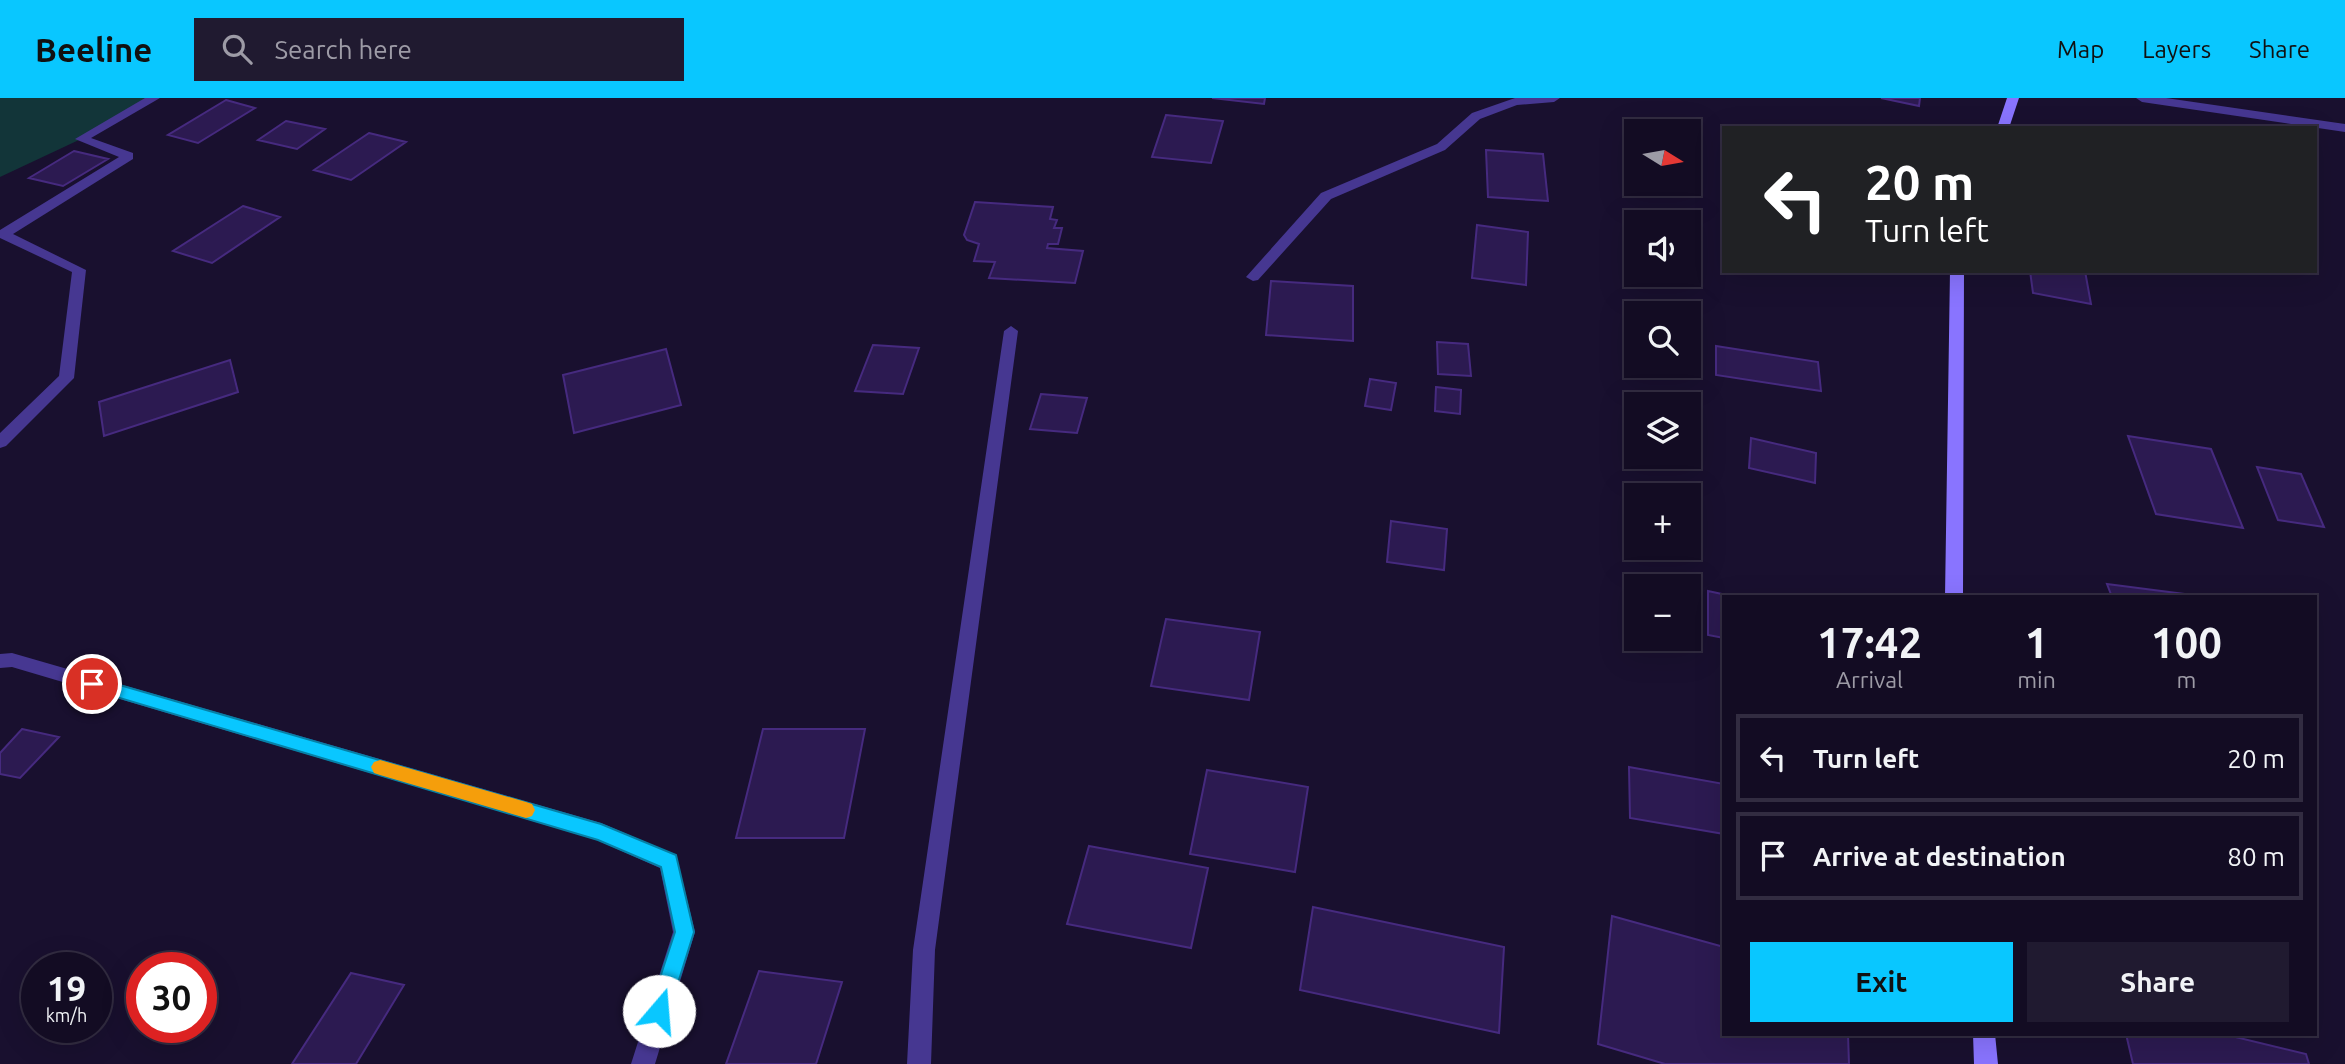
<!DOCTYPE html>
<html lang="en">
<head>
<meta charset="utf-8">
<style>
	:root { --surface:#130c23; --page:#201a30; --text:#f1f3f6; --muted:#9d9ba6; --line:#322c41; --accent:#09c7ff }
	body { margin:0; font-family:Ubuntu,sans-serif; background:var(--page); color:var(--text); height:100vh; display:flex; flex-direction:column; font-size:26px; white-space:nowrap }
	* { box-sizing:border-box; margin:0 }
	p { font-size:23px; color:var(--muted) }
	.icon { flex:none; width:38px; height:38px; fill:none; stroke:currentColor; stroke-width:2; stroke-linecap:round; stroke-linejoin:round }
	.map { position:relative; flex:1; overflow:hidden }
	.drawer { position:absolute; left:1722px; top:497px; width:595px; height:441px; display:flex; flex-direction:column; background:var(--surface); border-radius:0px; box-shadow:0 7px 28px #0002,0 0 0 2px var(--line) }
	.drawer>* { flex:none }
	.hud { position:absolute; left:1722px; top:28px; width:595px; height:147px; border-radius:0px; box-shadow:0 7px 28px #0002,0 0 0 2px var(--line); background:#202124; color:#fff; overflow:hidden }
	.needle { width:46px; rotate:101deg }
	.buttons { position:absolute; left:1624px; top:21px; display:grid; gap:14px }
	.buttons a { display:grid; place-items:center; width:77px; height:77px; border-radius:0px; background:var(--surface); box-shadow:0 7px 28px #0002,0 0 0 2px var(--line); font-size:35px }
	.speed { position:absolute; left:21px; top:854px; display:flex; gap:14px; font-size:35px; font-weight:700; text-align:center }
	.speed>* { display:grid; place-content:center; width:91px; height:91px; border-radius:50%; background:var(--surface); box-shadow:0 7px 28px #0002,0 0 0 2px var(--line); line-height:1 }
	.speed small { font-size:18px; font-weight:400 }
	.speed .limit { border:10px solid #d22; background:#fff; color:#111 }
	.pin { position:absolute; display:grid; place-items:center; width:60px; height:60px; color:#fff; margin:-30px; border:4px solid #fff; border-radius:50%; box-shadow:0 2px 7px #0007 }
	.me { position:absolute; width:77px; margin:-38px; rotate:18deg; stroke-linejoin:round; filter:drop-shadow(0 0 5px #0008) }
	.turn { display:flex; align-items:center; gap:24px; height:147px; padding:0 28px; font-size:32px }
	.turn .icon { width:91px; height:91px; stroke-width:2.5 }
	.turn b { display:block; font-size:49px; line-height:60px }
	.eta { display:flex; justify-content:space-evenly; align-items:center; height:119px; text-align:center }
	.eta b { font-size:42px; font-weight:700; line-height:49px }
	.action { display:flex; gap:14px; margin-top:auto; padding:14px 28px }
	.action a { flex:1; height:80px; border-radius:0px; background:var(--accent); color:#111; font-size:28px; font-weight:700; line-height:80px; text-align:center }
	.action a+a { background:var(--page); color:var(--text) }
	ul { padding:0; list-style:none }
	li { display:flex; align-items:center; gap:21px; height:88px; margin:0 14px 10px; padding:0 14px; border:4px solid var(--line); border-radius:0px }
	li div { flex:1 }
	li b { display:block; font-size:26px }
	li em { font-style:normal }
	header { display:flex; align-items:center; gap:42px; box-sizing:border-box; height:98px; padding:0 35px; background:var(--accent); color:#111 }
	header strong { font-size:33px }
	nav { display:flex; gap:38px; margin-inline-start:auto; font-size:24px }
	.search { width:490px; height:63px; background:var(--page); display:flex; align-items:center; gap:18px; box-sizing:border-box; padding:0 24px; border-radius:0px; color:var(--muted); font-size:26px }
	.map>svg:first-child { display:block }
</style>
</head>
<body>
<header>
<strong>Beeline</strong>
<div class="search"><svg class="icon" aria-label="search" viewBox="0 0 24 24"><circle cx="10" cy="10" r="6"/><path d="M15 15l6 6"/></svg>Search here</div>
<nav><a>Map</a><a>Layers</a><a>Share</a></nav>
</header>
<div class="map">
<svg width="2345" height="966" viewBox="0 0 2345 966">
	<rect width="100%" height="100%" fill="#19102f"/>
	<path fill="#123539" d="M0,0H152L81,41L0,79Z"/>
	<path fill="#2c1a51" stroke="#462a7f" stroke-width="2" d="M1212,0H1265L1264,6Z
		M1881,0H1920L1919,8Z
		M226,2L255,10L198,45L168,37Z
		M1166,17L1223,23L1211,65L1152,59Z
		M286,23L325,31L297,51L258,42Z
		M369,35L406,44L351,82L314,72Z
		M1486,52L1543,56L1548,103L1488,99Z
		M74,53L108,61L63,88L29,80Z
		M975,104L1053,109L1050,121L1057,122L1054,130H1062L1058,146H1048L1047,150L1083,153L1075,185L989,180L995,164L974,163L979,146L967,142L964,137Z
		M243,108L280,119L212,165L173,153Z
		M1477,127L1528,134L1526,187L1472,180Z
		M2030,173H2085L2091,206L2033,195Z
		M1271,183L1353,188V243L1266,237Z
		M1437,244L1468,246L1471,278L1438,276Z
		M873,247L919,250L903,296L855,293Z
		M1716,248L1818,264L1821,293L1716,277Z
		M666,251L681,307L574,335L563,277Z
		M230,262L238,294L104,338L99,304Z
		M1370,281L1396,285L1391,312L1365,308Z
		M1436,289L1461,292L1460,316L1435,313Z
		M1041,296L1087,300L1077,335L1030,331Z
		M2128,338L2211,351L2243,430L2156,416Z
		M1751,340L1816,355L1815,385L1749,370Z
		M2257,369L2301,376L2324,429L2278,422Z
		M1391,423L1447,431L1444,472L1387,464Z
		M2107,486L2208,499H2112Z
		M1708,493L1736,499H1724V540L1708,537Z
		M1166,521L1260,534L1249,602L1151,588Z
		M22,631L59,639L20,680L0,676V655Z
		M763,631H865L844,740H736Z
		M1629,669L1724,686V736L1630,720Z
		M1207,672L1308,689L1295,774L1190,756Z
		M1089,748L1208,770L1191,850L1067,826Z
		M1313,809L1504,849L1499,935L1300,892Z
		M1612,818L1724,849V936H1848L1849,966H1665L1598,946Z
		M759,873L842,884L816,966H726Z
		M351,875L404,887L356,966H292Z
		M2126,936H2223L2306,956L2309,966H2133Z"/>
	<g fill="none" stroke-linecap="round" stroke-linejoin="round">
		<path fill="#463791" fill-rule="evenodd" d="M145,0H160L91,40L133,55V61L13,136L86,172L74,280L6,348L0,350V335L59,278L72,174L0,140V132L119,59L75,41Z
			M1515,0H1560L1554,4L1517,7L1480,21L1445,52L1331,101L1258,182L1253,183L1246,179L1321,95L1437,46L1472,15Z
			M2136,0H2166L2345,26V34L2142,4Z
			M1011,228L1018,233L935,852L931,966H907L913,852L1004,233Z
			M12,555L601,725L676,757L695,834L655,966H631L673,834L660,770L597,742L12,569L0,570V556Z"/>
		<path fill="#8974ff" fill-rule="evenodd" d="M2007,0H2019L2009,30H1997Z
			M1950,173H1964L1963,499H1945Z
			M1973,936H1995L1998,966H1974Z"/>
	</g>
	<path fill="#09c7ff" stroke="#0681a6" stroke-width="2" d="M92,579L601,726L676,757L694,834L667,920L659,923L652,920L649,913L675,834L661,769L598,742L86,590L84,586L86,581Z"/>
	<path fill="#f59e0b" d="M380,662L526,704L532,706L535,712L532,718L526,720L380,677L374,675L371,669L374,664Z"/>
</svg>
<div class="buttons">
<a><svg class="needle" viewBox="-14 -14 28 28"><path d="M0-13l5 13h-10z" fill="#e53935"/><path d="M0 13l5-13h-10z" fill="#9d9ba6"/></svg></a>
<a><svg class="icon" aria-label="sound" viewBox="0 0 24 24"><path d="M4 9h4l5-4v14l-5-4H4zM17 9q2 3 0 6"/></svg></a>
<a><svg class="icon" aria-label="search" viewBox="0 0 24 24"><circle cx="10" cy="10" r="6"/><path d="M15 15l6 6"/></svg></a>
<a><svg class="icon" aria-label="layers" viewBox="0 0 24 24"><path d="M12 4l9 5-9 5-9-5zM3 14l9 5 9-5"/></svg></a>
<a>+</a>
<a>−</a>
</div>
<div class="speed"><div>19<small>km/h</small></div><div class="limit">30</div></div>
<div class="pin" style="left:92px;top:586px;background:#d93025"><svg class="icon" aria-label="arrive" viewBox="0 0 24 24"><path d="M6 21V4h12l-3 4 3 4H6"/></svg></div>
<svg class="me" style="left:659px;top:913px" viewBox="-20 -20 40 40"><circle r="19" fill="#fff"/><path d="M0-13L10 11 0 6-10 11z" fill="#09c7ff"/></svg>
<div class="hud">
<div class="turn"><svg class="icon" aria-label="left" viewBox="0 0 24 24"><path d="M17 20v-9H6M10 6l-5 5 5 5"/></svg><div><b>20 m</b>Turn left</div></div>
</div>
<section class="drawer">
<div class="eta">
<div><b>17:42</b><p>Arrival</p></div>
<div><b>1</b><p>min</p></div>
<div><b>100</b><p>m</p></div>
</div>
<ul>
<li><svg class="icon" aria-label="left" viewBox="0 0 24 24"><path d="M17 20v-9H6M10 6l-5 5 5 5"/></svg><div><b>Turn left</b></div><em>20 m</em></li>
<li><svg class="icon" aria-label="arrive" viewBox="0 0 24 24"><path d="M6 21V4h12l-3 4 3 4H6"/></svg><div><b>Arrive at destination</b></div><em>80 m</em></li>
</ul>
<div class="action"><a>Exit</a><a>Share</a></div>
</section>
</div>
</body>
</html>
